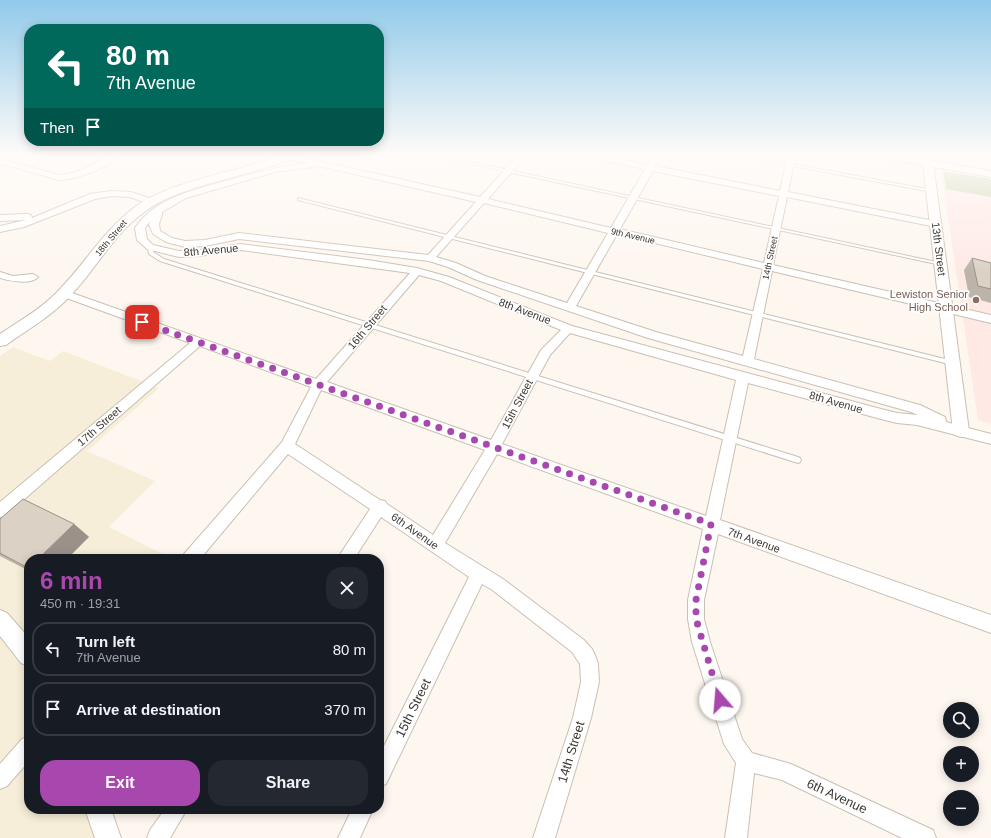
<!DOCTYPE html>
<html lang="en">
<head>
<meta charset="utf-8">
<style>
	:root { --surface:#171b24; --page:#242831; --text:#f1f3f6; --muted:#9ea1a6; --line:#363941; --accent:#a847ae }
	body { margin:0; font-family:Arial,sans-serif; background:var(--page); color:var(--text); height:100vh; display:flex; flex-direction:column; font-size:15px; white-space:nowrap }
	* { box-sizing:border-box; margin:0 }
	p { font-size:13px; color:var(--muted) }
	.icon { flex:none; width:22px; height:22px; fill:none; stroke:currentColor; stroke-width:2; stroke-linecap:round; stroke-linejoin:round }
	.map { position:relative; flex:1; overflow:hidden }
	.drawer { position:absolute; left:24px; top:554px; width:360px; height:260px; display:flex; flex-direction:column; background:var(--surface); border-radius:16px; box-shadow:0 2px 10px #0003 }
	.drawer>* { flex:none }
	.top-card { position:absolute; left:24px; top:24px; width:360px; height:122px; border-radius:16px; box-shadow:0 2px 10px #0003; background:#00695c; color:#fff; overflow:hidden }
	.fabs { position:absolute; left:943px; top:702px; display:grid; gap:8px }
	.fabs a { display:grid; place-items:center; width:36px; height:36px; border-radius:50%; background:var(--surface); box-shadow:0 2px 10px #0003; font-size:20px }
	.pin { position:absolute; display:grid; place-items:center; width:34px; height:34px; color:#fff; margin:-17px; border-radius:8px; box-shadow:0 2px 6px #0006 }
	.me { position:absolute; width:44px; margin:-22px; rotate:342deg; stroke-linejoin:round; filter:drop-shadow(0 0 3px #0008) }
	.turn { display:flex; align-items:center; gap:14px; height:84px; padding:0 16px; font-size:18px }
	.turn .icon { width:52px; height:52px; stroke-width:2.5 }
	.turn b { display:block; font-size:28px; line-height:34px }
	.then { display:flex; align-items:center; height:38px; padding:0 16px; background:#0003; gap:8px; font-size:15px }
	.round { display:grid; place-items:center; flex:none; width:42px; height:42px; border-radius:16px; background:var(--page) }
	.summary { display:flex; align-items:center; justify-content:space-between; height:68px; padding:0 16px }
	h1 { font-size:24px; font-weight:700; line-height:30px; color:var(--accent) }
	.primary-button { display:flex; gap:8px; margin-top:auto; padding:8px 16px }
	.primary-button a { flex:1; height:46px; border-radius:16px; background:var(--accent); color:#fff; font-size:16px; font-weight:700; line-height:46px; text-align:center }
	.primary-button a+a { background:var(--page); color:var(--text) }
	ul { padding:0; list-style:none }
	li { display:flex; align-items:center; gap:12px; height:54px; margin:0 8px 6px; padding:0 8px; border:2px solid var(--line); border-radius:16px }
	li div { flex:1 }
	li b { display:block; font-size:15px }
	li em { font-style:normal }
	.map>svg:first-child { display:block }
</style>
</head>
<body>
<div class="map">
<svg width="991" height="838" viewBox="0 0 991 838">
	<rect width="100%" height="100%" fill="#fef7f0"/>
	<path fill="#f6eed8" d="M13,347L50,361L63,351L159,388L87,451L155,481L109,527L173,559H29V809H98L108,838H0V356Z"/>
	<path fill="#fee9e5" d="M941,170L991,179V424L978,420Z"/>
	<path fill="#c6d1ab" d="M943,171L991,179V197L946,189Z"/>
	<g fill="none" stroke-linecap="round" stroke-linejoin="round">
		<g stroke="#cabfb3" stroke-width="2">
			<path id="service" d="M425,154H433L941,263L943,264L941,265Z
				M729,154H738L932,190L934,191L932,192Z
				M298,198L953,361L956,363L953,365L298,200Z
				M148,246H152L153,252L164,259L798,457L800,458L801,460L800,462L798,463L160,261L149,254L148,247Z"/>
		</g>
		<g stroke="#cabfb3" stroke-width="2">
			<path id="minor" d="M112,154H122C108,168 78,179 59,180L0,163V159L59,175C79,174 95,164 112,154Z
				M271,154H286L480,197L519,154H527L488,199L611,228L645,169L581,156L577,154H594L648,165L654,154H662L655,166L780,191L788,154H796L788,192L939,222L941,224L939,226L936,227L787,197L773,265L991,315V323L772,271L754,359L920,405L945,417L946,422L991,434V444L917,425L897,423L881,419L748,383L720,520L991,615V633L718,534L704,600V619L710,642L742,739L752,753L791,764L933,830L936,838H902L782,780L754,773L747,838H725L736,763L724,744L692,642L688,619V600L703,529L497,454L445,543L503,579L584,640L592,649L595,655L598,664L599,682L591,718L555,838H533L573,718L581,682L580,664L572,652L491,589L482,584L386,784L379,787V756L469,577L381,517L354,559H337L370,509L288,454L200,559H182L184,554L282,442L311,387L200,346L5,516L0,517V502L190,343L61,296L60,294L61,292H69L316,379L410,273L241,250L199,256L179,257L147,249L137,240L135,228C155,198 193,190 226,181C254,173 277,167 306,163ZM319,166L476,202L428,255L239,233L205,240L185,241L172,238L160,231L159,224L162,215V212L186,198L275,172ZM653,171L779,196L764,263L620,229ZM484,203L608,233L567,303L485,276L456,263L436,257ZM151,220L149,224L153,234L166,242L185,247L205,246L239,239L429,261L448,267L477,280L648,338L911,412L918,415L897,413L881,409L572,326L449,277L417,268L368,260L241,244L199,250L179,251L153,245L147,239L145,228ZM617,234L763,269L743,356L656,332L576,306ZM419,275L441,281L561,330L541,350L491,440L327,382ZM570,333L736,380L706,516L502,444L550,355ZM321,390L485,450L433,535L387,504L385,501L380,500L295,444Z
				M111,191L131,192L155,200L156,202L152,205L130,197L111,196L95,199L24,227L0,232V226L26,220L0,221V215L28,214L31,215L32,218L90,194Z
				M0,272L13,276L33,274L38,277C31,285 9,281 0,278Z
				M29,736V761L7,786L0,789V764L22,739Z
				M165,809H187L170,838H147L150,830Z
				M352,809H373L360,838H338Z"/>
		</g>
		<g stroke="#cabfb3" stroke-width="2">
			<path id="tertiary" d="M928,160L933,163L969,431L967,435L961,437L955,435L953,431L923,163Z
				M0,610L7,613L29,638V666L21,663L0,636Z
				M85,809H111L121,838H95Z"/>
		</g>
		<g stroke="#cabfb3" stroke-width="2">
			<path id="secondary" d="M287,154H304L303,156C280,163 256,171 233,177C202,186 169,193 143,213C113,235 96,269 71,295C52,316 28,329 6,345L0,346V334C21,320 44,307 61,288C86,262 105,229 135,207C162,188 194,181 225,172C246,167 266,160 287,154Z
				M871,154H896L991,171V177L876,157Z"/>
		</g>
		<use href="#service" fill="#fff" fill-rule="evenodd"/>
		<use href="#minor" fill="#fff" fill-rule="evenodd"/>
		<use href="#tertiary" fill="#fff" fill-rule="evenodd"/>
		<use href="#secondary" fill="#fff" fill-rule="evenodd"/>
	</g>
	<path fill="#bdb4a9" d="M972,258L991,263V303L969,297L964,270Z
		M0,519L74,524L89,537L29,559V571L0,556Z"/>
	<path fill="#9a928a" d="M74,524L89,537L67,559H38Z"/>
	<path fill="#dcd1c5" stroke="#9a928a" d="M972,258L991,263V289L978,286Z
		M23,499L74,524L38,559H29V567L28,568L0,553V519Z"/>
	<linearGradient id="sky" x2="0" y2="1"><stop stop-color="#91caea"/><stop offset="0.57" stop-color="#fffbf8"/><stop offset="1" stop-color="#fffbf8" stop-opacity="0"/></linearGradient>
	<rect width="991" height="272" fill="url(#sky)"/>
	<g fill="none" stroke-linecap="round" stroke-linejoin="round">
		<path stroke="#a847ae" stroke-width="7" stroke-dasharray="0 12.6" d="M142,322L711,524L696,600V619L720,700"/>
	</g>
	<circle fill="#8d6e63" stroke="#fff" stroke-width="1.5" cx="976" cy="300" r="4"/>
	<g text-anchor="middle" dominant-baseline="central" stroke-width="3.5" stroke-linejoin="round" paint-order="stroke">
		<g font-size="9" fill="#3c3833" stroke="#fff">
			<text transform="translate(633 236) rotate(13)">9th Avenue</text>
			<text transform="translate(111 238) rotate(-50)">18th Street</text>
			<text transform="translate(770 258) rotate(-78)">14th Street</text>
		</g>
		<g font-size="11" fill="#3c3833" stroke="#fff">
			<text transform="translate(939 249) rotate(83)">13th Street</text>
			<text transform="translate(211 250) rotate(-5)">8th Avenue</text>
			<text transform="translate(525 311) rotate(21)">8th Avenue</text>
			<text transform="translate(367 327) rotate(-50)">16th Street</text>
			<text transform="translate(836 402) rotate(16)">8th Avenue</text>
			<text transform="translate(517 404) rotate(-62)">15th Street</text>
			<text transform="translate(99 426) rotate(-41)">17th Street</text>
			<text transform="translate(415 531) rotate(35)">6th Avenue</text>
			<text transform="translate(754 540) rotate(20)">7th Avenue</text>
		</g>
		<g font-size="11" fill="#785e54" stroke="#fff" text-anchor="end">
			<text x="968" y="294">Lewiston Senior<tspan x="968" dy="13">High School</tspan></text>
		</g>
		<g font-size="13" fill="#3c3833" stroke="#fff">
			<text transform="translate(413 708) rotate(-64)">15th Street</text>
			<text transform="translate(571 752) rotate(-73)">14th Street</text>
			<text transform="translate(837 796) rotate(25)">6th Avenue</text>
		</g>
	</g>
</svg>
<div class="fabs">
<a><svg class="icon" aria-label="search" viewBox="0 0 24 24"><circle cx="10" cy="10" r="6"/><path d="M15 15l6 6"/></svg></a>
<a>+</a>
<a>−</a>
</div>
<div class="pin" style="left:142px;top:322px;background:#d93025"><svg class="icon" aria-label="arrive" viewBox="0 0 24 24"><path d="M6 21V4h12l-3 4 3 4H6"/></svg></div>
<svg class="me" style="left:720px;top:700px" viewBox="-20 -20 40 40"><circle r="19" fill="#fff"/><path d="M0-13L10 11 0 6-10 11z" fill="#a847ae"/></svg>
<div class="top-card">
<div class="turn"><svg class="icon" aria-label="left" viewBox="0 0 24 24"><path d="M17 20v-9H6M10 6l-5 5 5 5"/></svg><div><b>80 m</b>7th Avenue</div></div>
<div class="then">Then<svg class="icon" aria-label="arrive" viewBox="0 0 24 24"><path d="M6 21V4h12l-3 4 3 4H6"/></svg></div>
</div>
<section class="drawer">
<div class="summary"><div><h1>6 min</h1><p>450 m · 19:31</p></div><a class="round"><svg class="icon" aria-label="close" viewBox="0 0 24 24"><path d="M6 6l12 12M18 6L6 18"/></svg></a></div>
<ul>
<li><svg class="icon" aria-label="left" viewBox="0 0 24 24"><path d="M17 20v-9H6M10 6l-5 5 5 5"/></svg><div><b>Turn left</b><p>7th Avenue</p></div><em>80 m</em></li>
<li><svg class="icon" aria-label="arrive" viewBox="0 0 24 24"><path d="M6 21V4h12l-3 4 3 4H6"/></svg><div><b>Arrive at destination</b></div><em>370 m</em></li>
</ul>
<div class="primary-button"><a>Exit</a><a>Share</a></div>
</section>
</div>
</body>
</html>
